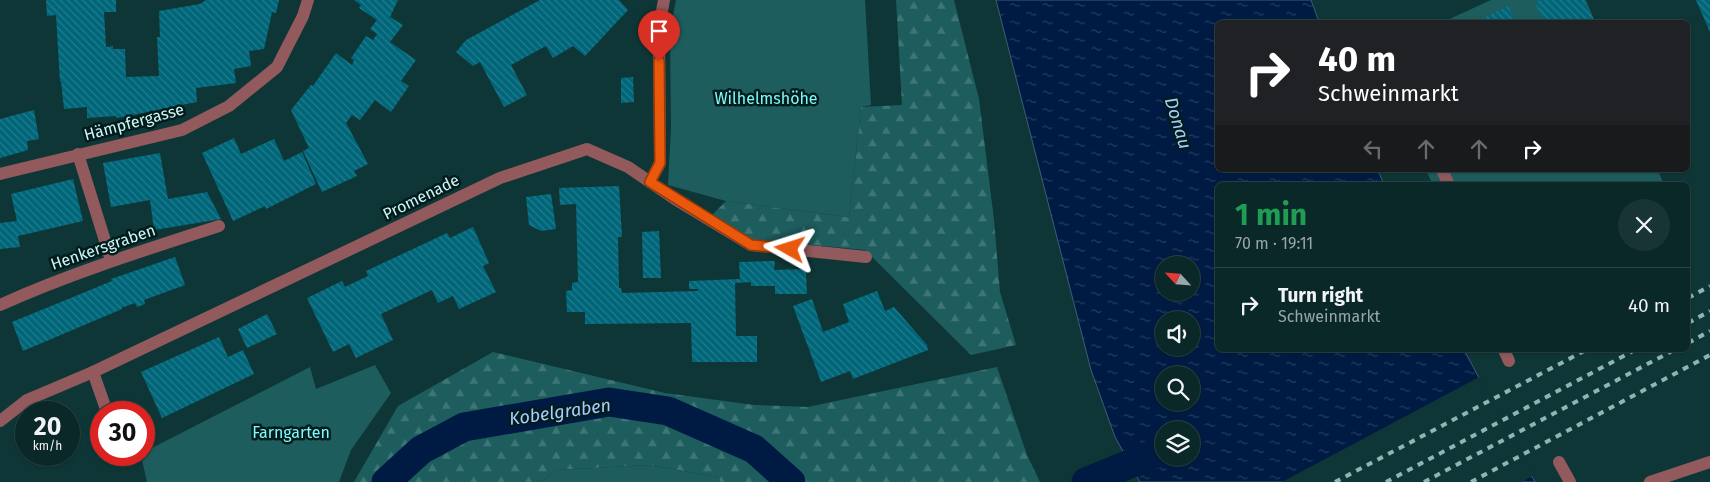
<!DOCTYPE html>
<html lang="en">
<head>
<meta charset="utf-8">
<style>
	:root { --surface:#0b2828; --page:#193434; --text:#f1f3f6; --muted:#9aa6a8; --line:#2b4445 }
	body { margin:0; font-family:"Fira Sans",sans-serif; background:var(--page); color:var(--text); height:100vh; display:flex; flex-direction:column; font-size:19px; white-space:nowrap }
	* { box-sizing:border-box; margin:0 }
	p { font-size:16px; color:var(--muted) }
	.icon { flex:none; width:28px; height:28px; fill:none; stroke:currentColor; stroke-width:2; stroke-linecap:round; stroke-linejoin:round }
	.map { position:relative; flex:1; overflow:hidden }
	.details { position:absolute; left:1215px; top:182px; width:475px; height:170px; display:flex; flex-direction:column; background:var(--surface); border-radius:8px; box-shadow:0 1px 4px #0004,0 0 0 1px var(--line) }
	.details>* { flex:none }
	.guide { position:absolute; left:1215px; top:20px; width:475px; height:152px; border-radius:8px; box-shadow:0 1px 4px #0004,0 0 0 1px var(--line); background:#202124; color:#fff; overflow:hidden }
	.needle { width:32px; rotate:296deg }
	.tools { position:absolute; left:1155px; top:256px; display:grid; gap:10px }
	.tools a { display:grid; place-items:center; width:45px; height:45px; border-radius:50%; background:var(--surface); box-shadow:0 1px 4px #0004,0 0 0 1px var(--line); font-size:25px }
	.speed { position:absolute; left:15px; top:401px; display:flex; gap:10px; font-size:25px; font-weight:700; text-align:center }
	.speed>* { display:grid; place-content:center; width:65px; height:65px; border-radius:50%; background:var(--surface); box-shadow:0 1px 4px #0004,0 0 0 1px var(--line); line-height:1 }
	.speed small { font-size:12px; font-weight:400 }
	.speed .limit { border:8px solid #d22; background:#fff; color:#111 }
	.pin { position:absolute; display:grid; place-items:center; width:42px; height:42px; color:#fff; margin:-51px -21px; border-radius:50% 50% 50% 0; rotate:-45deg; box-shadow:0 0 5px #0007 }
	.pin .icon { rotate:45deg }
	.me { position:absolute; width:55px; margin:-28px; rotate:276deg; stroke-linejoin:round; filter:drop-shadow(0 0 4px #0008) }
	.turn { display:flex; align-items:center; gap:18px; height:105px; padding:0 20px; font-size:22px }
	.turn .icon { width:65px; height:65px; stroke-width:2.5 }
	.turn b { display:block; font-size:35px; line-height:42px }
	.lanes { display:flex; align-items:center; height:48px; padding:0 20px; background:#0003; justify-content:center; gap:25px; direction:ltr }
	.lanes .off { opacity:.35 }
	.round { display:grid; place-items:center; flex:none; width:52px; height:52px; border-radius:26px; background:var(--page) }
	.headline { display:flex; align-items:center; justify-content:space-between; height:85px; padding:0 20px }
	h1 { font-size:30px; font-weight:700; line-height:38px; color:#1e9e55 }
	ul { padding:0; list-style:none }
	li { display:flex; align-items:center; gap:15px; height:75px; padding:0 20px; border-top:1px solid var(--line) }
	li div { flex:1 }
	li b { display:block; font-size:19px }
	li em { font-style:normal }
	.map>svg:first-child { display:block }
</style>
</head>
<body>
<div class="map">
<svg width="1710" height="482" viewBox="0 0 1710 482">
	<defs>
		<pattern id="forest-firs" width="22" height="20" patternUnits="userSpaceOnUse" patternTransform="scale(1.25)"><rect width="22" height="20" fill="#1e5d5e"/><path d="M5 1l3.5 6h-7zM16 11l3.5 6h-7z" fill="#3e7576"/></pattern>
		<pattern id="water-ripples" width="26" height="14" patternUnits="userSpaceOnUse" patternTransform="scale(1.25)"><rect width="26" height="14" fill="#001b43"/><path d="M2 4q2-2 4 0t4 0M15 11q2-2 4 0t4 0" fill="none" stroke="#243d5f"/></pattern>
		<pattern id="building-back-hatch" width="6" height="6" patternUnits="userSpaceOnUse" patternTransform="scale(1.25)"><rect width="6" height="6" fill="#006679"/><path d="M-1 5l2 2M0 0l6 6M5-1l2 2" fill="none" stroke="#247c8d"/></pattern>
	</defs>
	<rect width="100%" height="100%" fill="#0f3636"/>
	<path fill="url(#forest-firs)" d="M896,0H954L979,99L994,220L1000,292L1016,345L971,355L865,250L753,239L712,215L726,201L849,217L861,107L902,105Z
		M493,352L665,393L754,405L808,407L997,367L1027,455L1040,482H720L718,477L649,465L557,470L541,482H354L398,406Z"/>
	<path fill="#1e5d5e" d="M676,0H865L871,105L861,107L849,217L726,201L668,185L671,128L670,31Z
		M1491,0H1586L1595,22H1443Z
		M1426,170H1658L1664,185H1433Z
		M375,365L391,393L351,450L339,482H147L141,455H144V452L310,367L316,389Z
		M649,465L718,477L720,482H541L557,470Z"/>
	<path fill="url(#water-ripples)" stroke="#3f5c78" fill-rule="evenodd" d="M996,0H1311L1319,22H1218V170H1378L1384,185H1218V350H1464L1535,482H1140L1115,437L1091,370ZM1164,265H1191V292H1164ZM1164,320H1191V348H1164ZM1164,375H1191V402H1164ZM1164,430H1191V458H1164Z"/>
	<path fill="#0f3636" d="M1481,376L1534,475L1522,482H1282Z"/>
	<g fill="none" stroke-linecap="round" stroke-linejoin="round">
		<path stroke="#001b43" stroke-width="29" d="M386,482L421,450L464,427L609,402L668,411L754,449L791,482
			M1086,482L1164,450"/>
	</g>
	<path fill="url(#building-back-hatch)" d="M46,0H116V12H104L106,47L113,46V49H125L126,77L159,76L157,37H160L159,11L200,4L206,0H279L276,13L272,12L264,49L249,51L251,66L234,69L236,83L196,88L197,102L117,118L116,116L87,118V107L64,109L61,81L60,82L56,15L47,16Z
		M354,0H398L390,17L403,25L390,42L416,60L401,81L409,86L391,112L375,100L360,120L352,115L346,123L368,164L354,171L357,176L322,192L303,151L309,148L291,110L311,85L313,86L336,53L352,65L354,60L351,58L366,36L373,40L377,34L370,29L377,20L359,8L361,5Z
		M540,0H619L628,10L585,56L573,46L553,58L546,46L511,65L527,95L504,107L480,62L473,66L456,52L466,40Z
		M1540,0H1584L1595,22H1544L1535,3Z
		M1696,0H1710V32Z
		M1508,6L1516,22H1476Z
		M633,77L634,102L621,103V78Z
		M34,110L39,139L27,141L28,150L0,158V119Z
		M234,138L241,154L274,139L284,161L302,152L316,184L266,209L265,206L233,221L202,153Z
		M160,153L168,199L207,192L221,219L154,230L150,200L111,207L103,163Z
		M73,179L83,221L18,236L20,247L0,249V223L17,221L11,194Z
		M619,186L622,237H618L619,288H621L622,293L698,291V289H689V281L740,279L739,262L775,261L774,270L806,269L807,294H775V286H751V282L735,283L736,336H757V362H692L691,323L585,324V312H567L566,291L572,290V283L578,282L576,204L560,205L559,188Z
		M551,194L556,229L541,231L529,225L526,197Z
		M473,227L489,263L483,266L496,292L459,309L453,296L438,303L432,290L381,314L393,340L356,358L349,344L333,352L307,298L342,281L345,287L368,276L366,271L447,233L450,238Z
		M659,231L661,278H643L642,232Z
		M175,257L185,285L144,300L145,304L137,307L135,303L121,308L122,309L23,351L12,322L112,281L111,279Z
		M877,291L885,311L894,307L927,345L928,350L853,379L850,371L821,382L793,306L812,299L823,332L849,322L843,304Z
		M267,314L277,334L247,348L238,329Z
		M219,337L228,357L243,350L254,374L162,418L141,372Z"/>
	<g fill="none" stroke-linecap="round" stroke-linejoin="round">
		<path stroke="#925a5d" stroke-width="12" d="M1442,170L1449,185
			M1504,350L1509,361
			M93,372L107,412
			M1559,462L1570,482"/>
		<path stroke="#925a5d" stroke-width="12" d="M78,154L111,260
			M0,174L182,130L229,106L277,67L303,16L308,0
			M650,182L660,163L659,27L664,0
			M0,305C71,273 145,250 219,226
			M0,421L27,400L93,372L500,178L587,149L628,167L675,199L751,245L866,257
			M1650,482L1710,462"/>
		<path stroke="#90b3b3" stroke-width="4" stroke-dasharray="6 6" stroke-linecap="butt" d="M1688,298L1710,286
			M1688,323L1710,311
			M1688,343L1710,331
			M1335,482L1586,350
			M1386,482L1635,350
			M1424,482L1674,350
			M1471,482L1710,355"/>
	</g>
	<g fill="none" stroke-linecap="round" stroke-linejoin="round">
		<g stroke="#983908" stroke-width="12">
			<path id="route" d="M659,61L660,163L650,182L751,245L790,249"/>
		</g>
		<use href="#route" stroke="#ea580c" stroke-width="9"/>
	</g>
	<g text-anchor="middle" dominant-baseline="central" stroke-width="5" stroke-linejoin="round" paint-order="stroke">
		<g font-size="16" fill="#81f9fa" stroke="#001c1d">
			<text x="766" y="98">Wilhelmshöhe</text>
			<text x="291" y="432">Farngarten</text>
		</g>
		<g font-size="16" fill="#d3f5f5" stroke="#001c1d">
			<text transform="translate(134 122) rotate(-15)">Hämpfergasse</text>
			<text transform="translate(421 197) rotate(-26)">Promenade</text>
			<text transform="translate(103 247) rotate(-19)">Henkersgraben</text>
		</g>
		<g font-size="18" font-style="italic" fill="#a8ccff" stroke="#001c1d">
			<text transform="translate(1178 123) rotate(73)">Donau</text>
			<text transform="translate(560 412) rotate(-8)">Kobelgraben</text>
		</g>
	</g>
</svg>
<div class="tools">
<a><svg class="needle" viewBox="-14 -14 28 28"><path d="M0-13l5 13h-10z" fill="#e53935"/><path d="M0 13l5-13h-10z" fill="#9aa6a8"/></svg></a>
<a><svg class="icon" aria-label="sound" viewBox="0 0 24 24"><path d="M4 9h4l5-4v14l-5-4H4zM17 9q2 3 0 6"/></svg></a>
<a><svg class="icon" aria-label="search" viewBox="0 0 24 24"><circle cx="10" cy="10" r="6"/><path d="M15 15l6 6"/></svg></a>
<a><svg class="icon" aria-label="layers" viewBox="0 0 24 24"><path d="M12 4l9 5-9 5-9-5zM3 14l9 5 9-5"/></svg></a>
</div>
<div class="speed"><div>20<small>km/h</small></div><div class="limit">30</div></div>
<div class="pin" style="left:659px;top:61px;background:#d93025"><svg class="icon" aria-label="arrive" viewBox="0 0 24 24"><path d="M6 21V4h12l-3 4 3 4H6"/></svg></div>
<svg class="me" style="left:790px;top:249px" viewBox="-20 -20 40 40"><path d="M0-17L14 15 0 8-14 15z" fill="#ea580c" stroke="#fff" stroke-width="4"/></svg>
<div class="guide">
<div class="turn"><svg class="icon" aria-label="right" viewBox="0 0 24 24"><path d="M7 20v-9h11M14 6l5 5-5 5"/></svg><div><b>40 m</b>Schweinmarkt</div></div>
<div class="lanes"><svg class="icon off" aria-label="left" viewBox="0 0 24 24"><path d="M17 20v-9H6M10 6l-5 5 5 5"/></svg><svg class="icon off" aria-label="ahead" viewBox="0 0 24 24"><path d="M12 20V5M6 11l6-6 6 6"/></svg><svg class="icon off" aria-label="ahead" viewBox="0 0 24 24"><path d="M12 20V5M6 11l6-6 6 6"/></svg><svg class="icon" aria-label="right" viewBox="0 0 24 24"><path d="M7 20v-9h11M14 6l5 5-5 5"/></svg></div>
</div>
<section class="details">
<div class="headline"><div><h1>1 min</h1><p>70 m · 19:11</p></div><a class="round"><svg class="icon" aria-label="close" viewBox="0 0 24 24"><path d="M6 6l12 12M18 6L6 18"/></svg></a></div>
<ul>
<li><svg class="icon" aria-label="right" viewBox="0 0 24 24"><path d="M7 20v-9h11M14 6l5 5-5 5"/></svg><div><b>Turn right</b><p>Schweinmarkt</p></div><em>40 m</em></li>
</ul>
</section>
</div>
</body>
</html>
